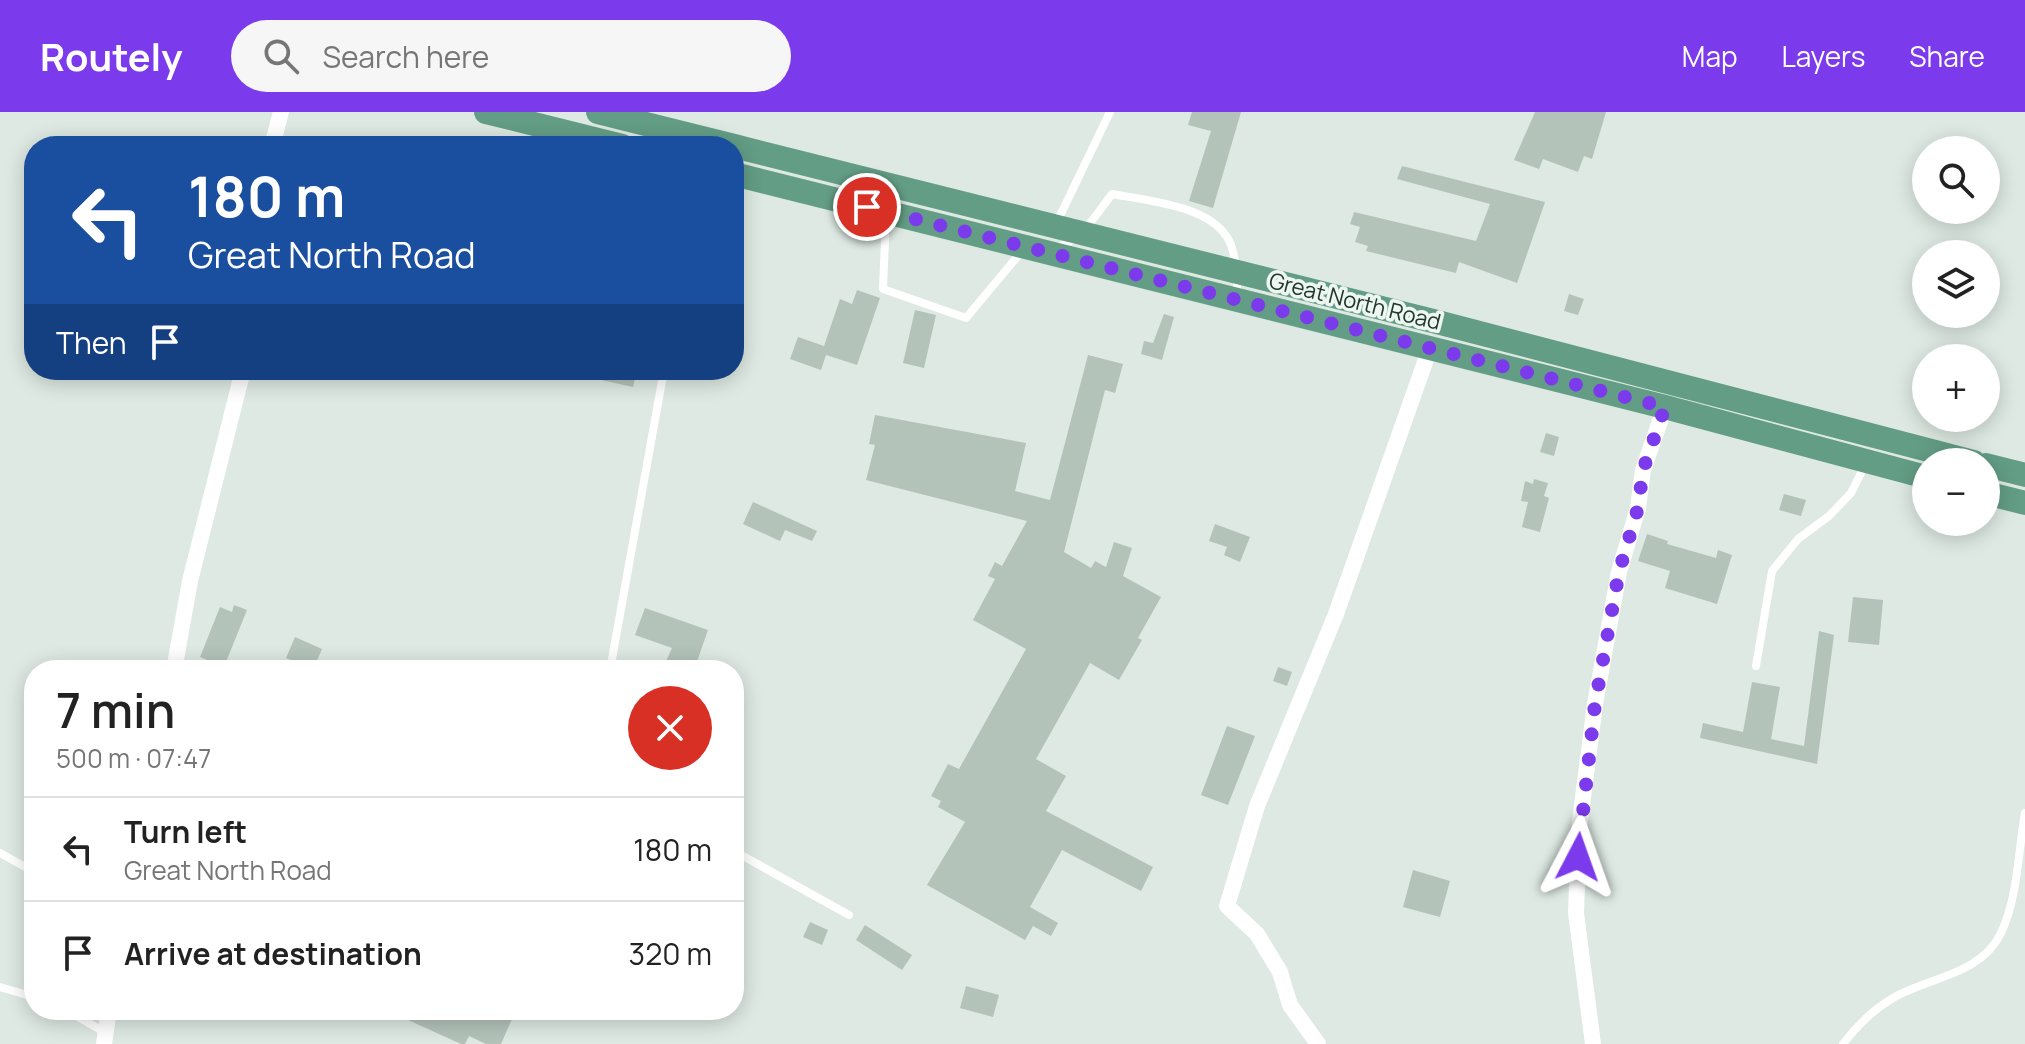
<!DOCTYPE html>
<html lang="en">
<head>
<meta charset="utf-8">
<style>
	:root { --surface:#fff; --page:#f6f6f6; --text:#222; --muted:#767676; --line:#e0e0e0; --accent:#7c3aed }
	body { margin:0; font-family:Manrope,sans-serif; background:var(--page); color:var(--text); height:100vh; display:flex; flex-direction:column; font-size:30px; white-space:nowrap }
	* { box-sizing:border-box; margin:0 }
	p { font-size:26px; color:var(--muted) }
	.icon { flex:none; width:44px; height:44px; fill:none; stroke:currentColor; stroke-width:2; stroke-linecap:round; stroke-linejoin:round }
	.map { position:relative; flex:1; overflow:hidden }
	.drawer { position:absolute; left:24px; top:548px; width:720px; height:360px; display:flex; flex-direction:column; background:var(--surface); border-radius:32px; box-shadow:0 4px 20px #0003 }
	.drawer>* { flex:none }
	.top-card { position:absolute; left:24px; top:24px; width:720px; height:244px; border-radius:32px; box-shadow:0 4px 20px #0003; background:#1a4fa0; color:#fff; overflow:hidden }
	.buttons { position:absolute; left:1912px; top:24px; display:grid; gap:16px }
	.buttons a { display:grid; place-items:center; width:88px; height:88px; border-radius:50%; background:var(--surface); box-shadow:0 4px 20px #0003; font-size:40px }
	.pin { position:absolute; display:grid; place-items:center; width:68px; height:68px; color:#fff; margin:-34px; border:4px solid #fff; border-radius:50%; box-shadow:0 2px 8px #0007 }
	.me { position:absolute; width:88px; margin:-44px; rotate:4deg; stroke-linejoin:round; filter:drop-shadow(0 0 6px #0008) }
	.turn { display:flex; align-items:center; gap:28px; height:168px; padding:0 32px; font-size:36px }
	.turn .icon { width:104px; height:104px; stroke-width:2.5 }
	.turn b { display:block; font-size:56px; line-height:68px }
	.then { display:flex; align-items:center; height:76px; padding:0 32px; background:#0003; gap:16px; font-size:30px }
	.round { display:grid; place-items:center; flex:none; width:84px; height:84px; border-radius:42px; background:var(--page) }
	.headline { display:flex; align-items:center; justify-content:space-between; height:136px; padding:0 32px }
	h1 { font-size:48px; font-weight:600; line-height:60px }
	ul { padding:0; list-style:none }
	li { display:flex; align-items:center; gap:24px; height:104px; padding:0 32px; border-top:2px solid var(--line) }
	li div { flex:1 }
	li b { display:block; font-size:30px }
	li em { font-style:normal }
	header { display:flex; align-items:center; gap:48px; box-sizing:border-box; height:112px; padding:0 40px; background:var(--accent); color:#fff }
	header strong { font-size:38px }
	nav { display:flex; gap:44px; margin-inline-start:auto; font-size:28px }
	.search { width:560px; height:72px; background:var(--page); display:flex; align-items:center; gap:20px; box-sizing:border-box; padding:0 28px; border-radius:44px; color:var(--muted); font-size:30px }
	.map>svg:first-child { display:block }
</style>
</head>
<body>
<header>
<strong>Routely</strong>
<div class="search"><svg class="icon" aria-label="search" viewBox="0 0 24 24"><circle cx="10" cy="10" r="6"/><path d="M15 15l6 6"/></svg>Search here</div>
<nav><a>Map</a><a>Layers</a><a>Share</a></nav>
</header>
<div class="map">
<svg width="2025" height="932" viewBox="0 0 2025 932">
	<rect width="100%" height="100%" fill="#dde9e2"/>
	<path fill="#b3c3ba" d="M1192,0H1241L1213,96L1189,89L1211,19L1188,13Z
		M1535,0H1606L1592,47L1584,44L1578,60L1543,47L1539,57L1514,48Z
		M1402,54L1545,90L1517,171L1459,150L1456,161L1366,139L1368,134L1355,130L1360,115L1350,112L1354,100L1476,129L1490,92L1397,67Z
		M857,178L880,186L857,253L826,243L821,258L790,247L798,225L824,234L840,187L852,192Z
		M1569,182L1584,187L1578,203L1564,199Z
		M915,198L936,203L924,256L903,251Z
		M1164,202L1174,205L1162,248L1141,242L1144,229L1153,231Z
		M1088,243L1123,252L1115,281L1105,278L1064,440L1091,456L1095,449L1106,455L1114,430L1132,436L1123,464L1161,485L1138,526L1142,528L1119,568L1090,551L1036,647L1066,664L1046,699L1153,755L1141,779L1062,738L1030,795L1058,811L1051,824L1033,814L1025,828L927,773L965,710L938,695L941,689L931,684L948,652L959,657L1026,537L973,508L995,467L988,464L995,450L1002,454L1027,409L866,368L875,333L869,332L875,303L1026,331L1015,379L1050,388Z
		M584,258H637L633,275L583,264Z
		M1546,321L1559,325L1554,344L1540,340Z
		M1534,367L1548,371L1544,384L1549,386L1540,420L1522,415L1528,390L1521,389L1525,369L1533,372Z
		M1784,382L1806,388L1801,404L1779,398Z
		M753,390L817,419L812,429L785,418L780,429L743,412Z
		M1215,412L1250,425L1240,450L1224,443L1227,435L1209,429Z
		M1647,422L1668,429L1667,432L1716,446L1718,438L1732,443L1717,492L1665,476L1670,459L1638,449Z
		M1853,485L1883,488L1879,533L1848,530Z
		M234,493L247,498L224,555L200,545L220,495L232,500Z
		M645,496L708,518L694,558H662L672,536L635,523Z
		M1819,519L1834,523L1817,652L1700,626L1703,611L1743,620L1752,570L1780,575L1771,627L1804,634Z
		M295,525L322,537L313,558L286,546Z
		M1278,555L1292,560L1287,574L1273,569Z
		M1227,614L1255,624L1228,693L1201,683Z
		M1413,758L1450,769L1440,805L1403,795Z
		M810,810L828,818L822,833L803,825Z
		M865,813L912,843L902,858L856,828Z
		M966,874L999,883L993,905L960,896Z
		M386,898H516L501,932H486L469,924L465,932H461Z"/>
	<g fill="none" stroke-linecap="round" stroke-linejoin="round">
		<path stroke="#fff" stroke-width="8" d="M886,103L883,177L966,206L1022,139
			M1057,110L1110,0
			M1058,135C1082,128 1098,100 1112,82C1149,89 1220,94 1232,136C1237,152 1236,170 1238,186
			M1756,554L1772,459L1798,427L1829,404L1851,381L1866,351
			M610,558L664,258
			M734,739L849,803
			M0,741L34,760
			M0,875L34,885
			M66,898L106,921
			M1843,932C1856,915 1874,897 1893,886C1929,865 1981,863 2001,821C2018,785 2018,740 2025,701"/>
		<path stroke="#fff" stroke-width="16" d="M272,34L281,0
			M174,558L190,469L243,258
			M104,932L109,898
			M1318,932L1290,893L1280,860L1257,822L1227,794L1257,694L1336,502L1430,236
			M1593,932L1576,801L1579,717L1595,592L1619,460L1638,396L1643,358L1665,295"/>
		<path stroke="#639d85" stroke-width="24" d="M486,0L622,34
			M598,0L734,34
			M734,34L1437,210L1974,350
			M734,62L1665,295L1926,365
			M1986,353L2025,363
			M1986,381L2025,391"/>
	</g>
	<g fill="none" stroke-linecap="round" stroke-linejoin="round">
		<path stroke="#7c3aed" stroke-width="14" stroke-dasharray="0 25.2" d="M867,95L1665,295L1643,358L1638,396L1619,460L1595,592L1578,745"/>
	</g>
	<g text-anchor="middle" dominant-baseline="central" stroke-width="7" stroke-linejoin="round" paint-order="stroke">
		<g font-size="22" fill="#20382d" stroke="#edf6f0">
			<text transform="translate(1355 189) rotate(14)">Great North Road</text>
		</g>
	</g>
</svg>
<div class="buttons">
<a><svg class="icon" aria-label="search" viewBox="0 0 24 24"><circle cx="10" cy="10" r="6"/><path d="M15 15l6 6"/></svg></a>
<a><svg class="icon" aria-label="layers" viewBox="0 0 24 24"><path d="M12 4l9 5-9 5-9-5zM3 14l9 5 9-5"/></svg></a>
<a>+</a>
<a>−</a>
</div>
<div class="pin" style="left:867px;top:95px;background:#d93025"><svg class="icon" aria-label="arrive" viewBox="0 0 24 24"><path d="M6 21V4h12l-3 4 3 4H6"/></svg></div>
<svg class="me" style="left:1578px;top:745px" viewBox="-20 -20 40 40"><path d="M0-17L14 15 0 8-14 15z" fill="#7c3aed" stroke="#fff" stroke-width="4"/></svg>
<div class="top-card">
<div class="turn"><svg class="icon" aria-label="left" viewBox="0 0 24 24"><path d="M17 20v-9H6M10 6l-5 5 5 5"/></svg><div><b>180 m</b>Great North Road</div></div>
<div class="then">Then<svg class="icon" aria-label="arrive" viewBox="0 0 24 24"><path d="M6 21V4h12l-3 4 3 4H6"/></svg></div>
</div>
<section class="drawer">
<div class="headline"><div><h1>7 min</h1><p>500 m · 07:47</p></div><a class="round" style="background:#d93025;color:#fff"><svg class="icon" aria-label="close" viewBox="0 0 24 24"><path d="M6 6l12 12M18 6L6 18"/></svg></a></div>
<ul>
<li><svg class="icon" aria-label="left" viewBox="0 0 24 24"><path d="M17 20v-9H6M10 6l-5 5 5 5"/></svg><div><b>Turn left</b><p>Great North Road</p></div><em>180 m</em></li>
<li><svg class="icon" aria-label="arrive" viewBox="0 0 24 24"><path d="M6 21V4h12l-3 4 3 4H6"/></svg><div><b>Arrive at destination</b></div><em>320 m</em></li>
</ul>
</section>
</div>
</body>
</html>
